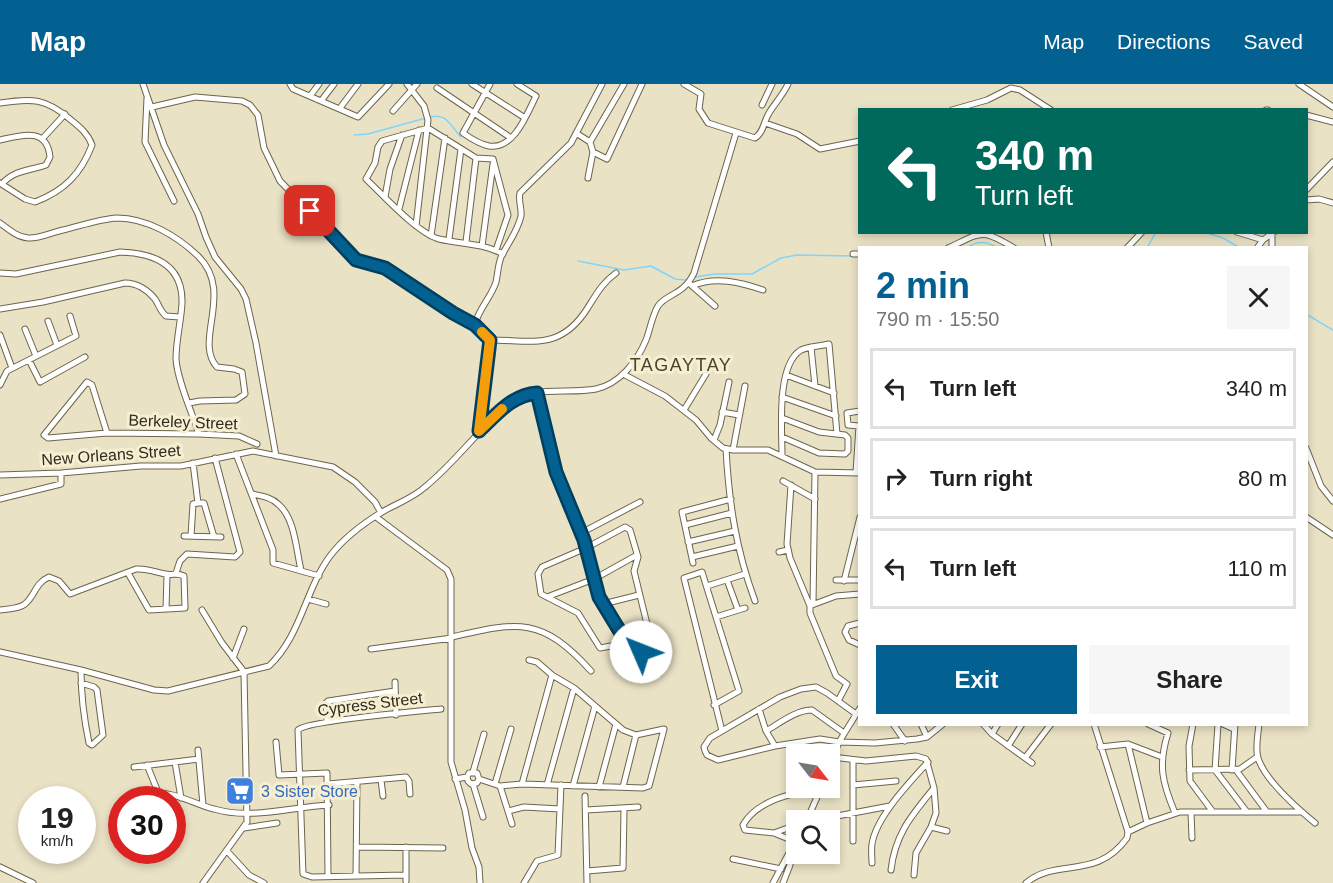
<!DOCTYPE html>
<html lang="en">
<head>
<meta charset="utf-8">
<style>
	:root { --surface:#fff; --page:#f6f6f6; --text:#222; --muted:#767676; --line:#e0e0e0; --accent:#026191 }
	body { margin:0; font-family:Arial,sans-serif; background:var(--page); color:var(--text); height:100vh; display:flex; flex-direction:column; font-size:22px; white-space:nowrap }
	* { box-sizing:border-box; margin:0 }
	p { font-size:20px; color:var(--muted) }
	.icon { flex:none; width:33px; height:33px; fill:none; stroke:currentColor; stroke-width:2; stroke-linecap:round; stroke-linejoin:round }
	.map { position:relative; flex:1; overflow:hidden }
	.panel { position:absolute; left:858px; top:162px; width:450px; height:480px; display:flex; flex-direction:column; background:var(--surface); border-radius:0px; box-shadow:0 3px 9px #0003 }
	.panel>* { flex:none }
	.banner { position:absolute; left:858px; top:24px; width:450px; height:126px; border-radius:0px; box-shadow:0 3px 9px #0003; background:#00695c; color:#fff; overflow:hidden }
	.needle { width:39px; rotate:121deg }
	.buttons { position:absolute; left:786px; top:660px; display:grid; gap:12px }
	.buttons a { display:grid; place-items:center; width:54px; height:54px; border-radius:0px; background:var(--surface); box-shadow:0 3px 9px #0003; font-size:30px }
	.speed { position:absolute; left:18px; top:702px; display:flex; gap:12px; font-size:30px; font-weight:700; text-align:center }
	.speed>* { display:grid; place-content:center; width:78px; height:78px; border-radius:50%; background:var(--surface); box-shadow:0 3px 9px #0003; line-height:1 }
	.speed small { font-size:15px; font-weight:400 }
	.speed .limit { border:9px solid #d22; background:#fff; color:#111 }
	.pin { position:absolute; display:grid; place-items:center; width:51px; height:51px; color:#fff; margin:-26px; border-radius:12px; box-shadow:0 3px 9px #0006 }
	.me { position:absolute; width:66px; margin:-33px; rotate:314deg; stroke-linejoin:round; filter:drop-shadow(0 0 4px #0008) }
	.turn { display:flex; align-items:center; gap:21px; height:126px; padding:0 18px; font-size:27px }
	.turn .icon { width:78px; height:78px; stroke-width:2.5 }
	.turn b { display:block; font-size:42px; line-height:51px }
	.round { display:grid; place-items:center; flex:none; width:63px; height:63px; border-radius:0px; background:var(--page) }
	.head { display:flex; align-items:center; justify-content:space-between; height:102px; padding:0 18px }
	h1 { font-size:36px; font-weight:600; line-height:45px; color:var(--accent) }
	.button { display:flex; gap:12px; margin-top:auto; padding:12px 18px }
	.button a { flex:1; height:69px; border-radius:0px; background:var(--accent); color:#fff; font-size:24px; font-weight:600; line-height:69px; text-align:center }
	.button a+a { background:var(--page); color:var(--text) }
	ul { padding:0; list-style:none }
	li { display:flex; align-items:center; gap:18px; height:81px; margin:0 12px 9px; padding:0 6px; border:3px solid var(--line); border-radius:0px }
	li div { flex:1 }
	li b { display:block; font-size:22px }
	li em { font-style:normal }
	header { display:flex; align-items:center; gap:36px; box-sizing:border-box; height:84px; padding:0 30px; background:var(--accent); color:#fff }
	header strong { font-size:28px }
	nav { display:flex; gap:33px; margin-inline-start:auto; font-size:21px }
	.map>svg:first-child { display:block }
</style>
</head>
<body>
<header>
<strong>Map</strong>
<nav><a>Map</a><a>Directions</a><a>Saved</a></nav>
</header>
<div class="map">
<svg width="1333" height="799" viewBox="0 0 1333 799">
	<rect width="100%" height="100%" fill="#eae2c5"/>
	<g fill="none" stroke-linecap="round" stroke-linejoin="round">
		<path stroke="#80d5fa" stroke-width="1.5" d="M431,33C448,29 451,43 461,53
			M354,51L368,50L426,34
			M1204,148L1223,154L1240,164
			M967,164C977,156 987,157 998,164
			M1147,164L1156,148
			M578,177L624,186L651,182L675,195L686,196
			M695,193L715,190H752L781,174L797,171L853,172
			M1306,230L1333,246"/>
		<g stroke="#6c654b" stroke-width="7">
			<path id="minor" d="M143,0L164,61L198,130L206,153L215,173L241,205L246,215L256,259L276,372
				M290,0L293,5L358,33L389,0
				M407,0L424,22L428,36L416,142
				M472,0L525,34
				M490,0L463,49C470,54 479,60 489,62C514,66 527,30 536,12L517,0
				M684,0L701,10L699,25L708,39L755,54C764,48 763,39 769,29C775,19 783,11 788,0
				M1299,0L1333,23
				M437,4L511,54
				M310,12L319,0
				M147,14L145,58L174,117
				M321,17L334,0
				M0,19C32,14 46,14 71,36C81,44 88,50 92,61C81,90 64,107 35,118L25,115L0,99
				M762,21L772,0
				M152,23L195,13L242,17L250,21L258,31L264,64L280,97L356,176L385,185L453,229L475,241L490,256C532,256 560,267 587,225C596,211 602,199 616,189
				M340,24L358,0
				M952,26L987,16L1011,4L1020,6L1051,26
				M1266,26H1268
				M393,27L417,0
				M1306,31L1333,38
				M765,39L797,50L820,65L860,57
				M576,49L590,58L593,68L588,94
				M43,54L65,30
				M0,56C22,51 47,43 50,73L46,81C29,87 14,86 2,100
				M590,58L624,0
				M593,68L607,75L642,0
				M493,75L476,74L428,44L382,57L378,63L375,79L366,95C383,111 417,149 439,155C460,160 483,159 503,170
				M493,75L508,131L496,166
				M1306,106L1333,78
				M385,113L390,85L402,51
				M1306,116L1319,115L1333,119
				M399,125L419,46
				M0,139C8,145 17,153 28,154C38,155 53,148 63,146C80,142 100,135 117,134C147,134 177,152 198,172C235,208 193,257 217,283L234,285L242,288L245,310L236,316L200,317L189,319
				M1046,148L1049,164
				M1237,148L1263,156
				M431,152L445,54
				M449,155L461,65
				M466,158L476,74
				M482,162L493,80
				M948,164C981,149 980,143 1014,164
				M1127,164L1142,148
				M1257,164L1263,156L1274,148
				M1272,164V152
				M853,170H860
				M0,189L16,190L120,168C153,169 183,180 182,219C181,238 176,256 176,275C177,295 192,329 199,350
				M690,200L715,222
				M692,202C715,192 740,198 763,206
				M0,225L43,218L125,199C137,199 148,206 155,215C159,221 160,227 166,232L180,233
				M48,237L57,261
				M475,241C478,225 491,214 496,198C498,189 498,179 502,171C509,158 518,146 521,132C522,124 518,117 520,109L571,59L602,0
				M25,245L36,272
				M0,251L12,284
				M811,263L815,302
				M29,276L40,298L85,273
				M623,290L665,312L696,336L711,354L723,364L733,366H768L815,388L860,389
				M786,291L834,309
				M0,301L7,287L76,252L70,232
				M537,309L556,388L583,456L599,513L627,559L655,577
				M782,313L836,332
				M684,326L706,290
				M722,328L739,331
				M479,347L490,256
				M107,349L92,301L87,298L44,351L48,354L107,349L199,350L239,352L257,360
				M782,353L819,369L845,370L848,367V354L845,351L819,348L782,334
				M714,356L720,341L729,298
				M1306,364L1321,402L1333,417
				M726,365C729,419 736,466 755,517
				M733,366L745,302
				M236,370L273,466V479L319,492
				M782,371C782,346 776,281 801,266C809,262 821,262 829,260L837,350
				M856,389L859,342L848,341L847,329L860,327
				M0,391L61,389L141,382H181L253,367L333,383L355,398L375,418L381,429
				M783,397L815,415
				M791,401L787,460L790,474L810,522V529L836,592L847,600L838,617
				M252,410C261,412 271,413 278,420C295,434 296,465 301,486
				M0,415L61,400V389
				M198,419H204L214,453
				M376,433L447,486L451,495V678L465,726L472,764L479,783L480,799
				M1306,433L1333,451
				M685,441L732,429
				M581,449L640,418
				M184,452L221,453
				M191,452L193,420L198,419L193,379
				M688,458L735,447
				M779,468L788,466
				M692,473L738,462
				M693,479L682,428L731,415
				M176,489L180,477L187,470L235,473L240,468L215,374
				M727,496L738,526
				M836,496H860
				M844,497L860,433
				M707,502L745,490
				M547,513L594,495L637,471
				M308,515L326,520
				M603,520L639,511
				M813,520L815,388
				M812,521L836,512L860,510
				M166,525L167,491
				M0,526C8,525 19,525 25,520C35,512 35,499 49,493L59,497L70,510L136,485C146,484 155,488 165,490C173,492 176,488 184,492L185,524L149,526L128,489
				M202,526L222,559L245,589
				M716,533L745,524
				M860,539L848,542L845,548L849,556L860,561
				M452,553C519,537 542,533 591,587
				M627,559L600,564L578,529L541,510L538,490L542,483L586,464L625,443L630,446L638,473L634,487L659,589
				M371,565L452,554
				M0,568L81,586L154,606L168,607L269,582C301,552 305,506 330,472C343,455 364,439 382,428C396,420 413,414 425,403C457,377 480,343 512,317C529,302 572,310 596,305C619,300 637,278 646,256C650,246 652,232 658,222C667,209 683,212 694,189L736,49
				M233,574L244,545
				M81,586C81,612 84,635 89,659L92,661L103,651L97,606L94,603L81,599
				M395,598L396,631
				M714,621L739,607L702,488L684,494L722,647
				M759,625L766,647L775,662
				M856,630L827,609L816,603L801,605L780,613L722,647L710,654L704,663L705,667L707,671L718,676L775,662L820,655L839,658L875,659L917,655L927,653L943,640
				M327,638L326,619L328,617L395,607
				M893,640L905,657
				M921,640L927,653
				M983,640L992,650L1032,679
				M1148,640L1168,649C1158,681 1162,698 1175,729
				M1193,640L1189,662L1190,697L1213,728
				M1218,640L1215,686L1247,728
				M1223,640L1234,645
				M1259,640C1258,651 1255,664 1258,674C1265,696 1298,725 1315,739
				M766,647C780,639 796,626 812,626L844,649
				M992,650L998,640
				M276,658L279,691L327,689L328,792
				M1128,660L1147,739
				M1008,662L1022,640
				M1100,663L1128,660L1162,673
				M198,666L203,721
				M832,673L866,677L916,672L926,675L934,704L936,729L931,743L916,769L914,791
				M1025,674L1051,640
				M853,676V757
				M175,678L181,714
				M830,680L839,658L860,624
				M147,681L158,708
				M134,683L199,675
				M1189,686L1240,685L1257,673
				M1232,686L1235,640
				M1236,686L1267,728
				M473,688L484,650
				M455,695L467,693L469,689H477L479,695L477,699L471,700L468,697L467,693
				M479,695L500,702L522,700L643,704L649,702L664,645L636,651L623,646L574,604L552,591L537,578L529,576
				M381,696L383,712
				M328,700L406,693L409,697L410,710
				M473,700L483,733
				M495,700L511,645
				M522,700L552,591
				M547,701L574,604
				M853,701L896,697
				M500,702L512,740
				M573,702L595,622
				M599,703L616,640
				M623,703L636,651
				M148,711C169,704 193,720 214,725C251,736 291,723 329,721
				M585,712L587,799
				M586,726L638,723
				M508,727L524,723L560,725
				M1191,728L1192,754
				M807,736L821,704
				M816,736L890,722
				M931,743L947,747
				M244,744L277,739
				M1128,748L1147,739L1180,728H1302
				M774,749L796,741
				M796,758L774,749L745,746L743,741C757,716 795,708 820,705
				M357,763L443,764
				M227,767L249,791L264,799
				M733,775L781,785
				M872,779C872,773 871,766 872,760C876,733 910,698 928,678
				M0,783L33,799
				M891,786C895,750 912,731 934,704
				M587,787L623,784L624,725
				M405,791L312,793L303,790L298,646C306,637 421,627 441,625
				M356,792L357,698
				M406,797V763
				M203,799L247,738L244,589
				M524,799L537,777L558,771L561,701
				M773,799L796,756
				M783,799L790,781
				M1026,799C1057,773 1096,797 1127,754L1128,748L1094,640"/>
		</g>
		<use href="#minor" stroke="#fff" stroke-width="5"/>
	</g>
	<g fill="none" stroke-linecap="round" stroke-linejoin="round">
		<g stroke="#013f5e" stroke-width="15">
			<path id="route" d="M310,127L356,176L385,184L453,229L475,241L490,256L479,347C497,330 512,311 537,309L556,388L584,456L599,513L627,559L641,568"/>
		</g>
		<use href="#route" stroke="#026191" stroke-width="10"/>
		<path stroke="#f59e0b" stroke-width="10" d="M482,248L490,256L479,347L502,325"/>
	</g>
	<defs>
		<g id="supermarket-square" transform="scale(1.5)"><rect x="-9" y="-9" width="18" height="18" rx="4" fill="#3f7fe0" stroke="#f7efd2"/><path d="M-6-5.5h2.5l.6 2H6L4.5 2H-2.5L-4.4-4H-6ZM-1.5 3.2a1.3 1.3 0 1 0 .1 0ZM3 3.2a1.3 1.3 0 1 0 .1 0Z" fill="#fff"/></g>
	</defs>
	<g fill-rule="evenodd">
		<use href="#supermarket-square" x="240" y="707"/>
	</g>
	<g text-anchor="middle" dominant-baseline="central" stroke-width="6" stroke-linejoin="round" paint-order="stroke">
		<g font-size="16" fill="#2e2b20" stroke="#f7efd2">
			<text transform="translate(183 338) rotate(2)">Berkeley Street</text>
			<text transform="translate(111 371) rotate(-4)">New Orleans Street</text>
			<text transform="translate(370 620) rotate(-7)">Cypress Street</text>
		</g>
		<g font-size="16" fill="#366cbe" stroke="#f7efd2" text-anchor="start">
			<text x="261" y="707">3 Sister Store</text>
		</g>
		<g font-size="18" letter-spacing="1.5" fill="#4b442c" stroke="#f7efd2">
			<text x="681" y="281">TAGAYTAY</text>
		</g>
	</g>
</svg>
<div class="buttons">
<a><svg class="needle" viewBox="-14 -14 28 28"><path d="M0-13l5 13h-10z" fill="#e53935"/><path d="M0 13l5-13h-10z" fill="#767676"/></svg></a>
<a><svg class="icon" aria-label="search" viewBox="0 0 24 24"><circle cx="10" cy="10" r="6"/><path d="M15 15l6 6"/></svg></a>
</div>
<div class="speed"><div>19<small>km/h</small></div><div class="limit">30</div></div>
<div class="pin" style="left:310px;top:127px;background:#d93025"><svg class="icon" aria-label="arrive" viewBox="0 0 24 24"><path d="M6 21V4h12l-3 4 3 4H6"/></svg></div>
<svg class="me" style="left:641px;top:568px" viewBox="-20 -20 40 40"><circle r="19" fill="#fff"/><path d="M0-13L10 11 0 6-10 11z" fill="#026191"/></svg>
<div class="banner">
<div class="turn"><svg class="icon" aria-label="left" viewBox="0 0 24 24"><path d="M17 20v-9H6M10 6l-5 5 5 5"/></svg><div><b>340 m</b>Turn left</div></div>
</div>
<section class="panel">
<div class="head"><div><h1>2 min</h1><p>790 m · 15:50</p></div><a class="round"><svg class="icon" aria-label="close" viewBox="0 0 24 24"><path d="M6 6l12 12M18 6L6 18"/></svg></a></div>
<ul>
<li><svg class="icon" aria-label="left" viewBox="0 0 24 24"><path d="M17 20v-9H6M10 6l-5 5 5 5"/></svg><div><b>Turn left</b></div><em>340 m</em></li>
<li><svg class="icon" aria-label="right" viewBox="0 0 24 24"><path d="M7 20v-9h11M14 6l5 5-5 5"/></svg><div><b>Turn right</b></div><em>80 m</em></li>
<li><svg class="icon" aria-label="left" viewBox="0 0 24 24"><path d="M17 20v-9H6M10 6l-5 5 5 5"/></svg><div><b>Turn left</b></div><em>110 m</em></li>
</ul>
<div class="button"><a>Exit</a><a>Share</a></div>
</section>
</div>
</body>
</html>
